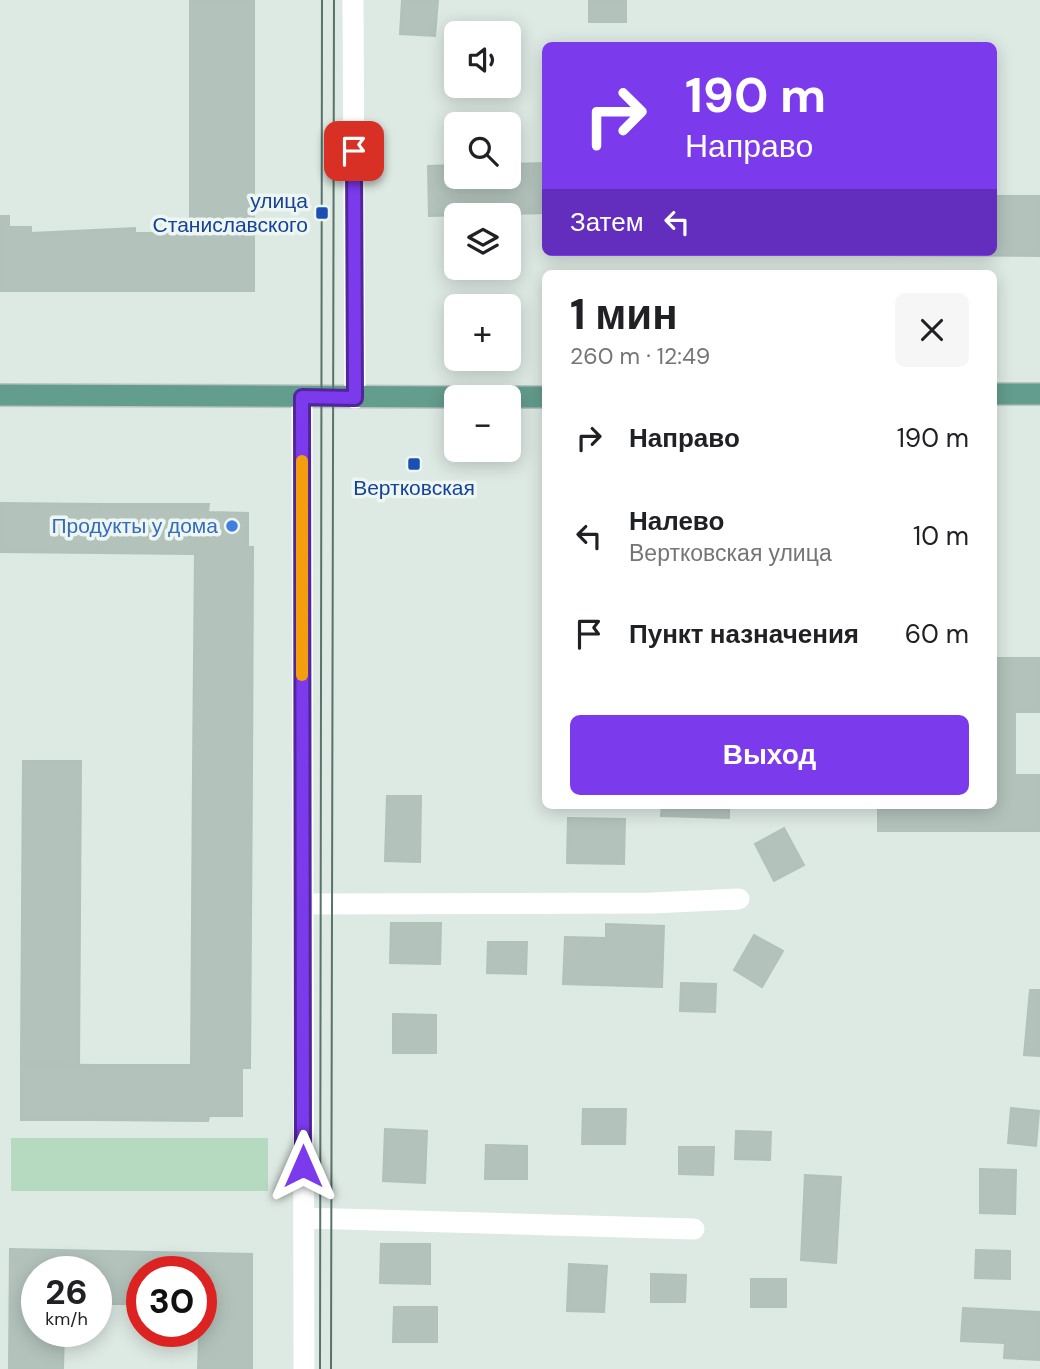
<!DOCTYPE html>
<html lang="ru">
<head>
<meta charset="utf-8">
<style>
	:root { --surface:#fff; --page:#f6f6f6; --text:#202124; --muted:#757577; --accent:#7c3aed }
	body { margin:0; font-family:"DM Sans",sans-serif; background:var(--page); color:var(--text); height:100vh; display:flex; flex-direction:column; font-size:26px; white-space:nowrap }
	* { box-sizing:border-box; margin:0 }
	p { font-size:23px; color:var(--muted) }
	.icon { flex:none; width:38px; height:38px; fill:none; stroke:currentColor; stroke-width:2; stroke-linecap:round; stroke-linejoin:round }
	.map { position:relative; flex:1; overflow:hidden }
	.drawer { position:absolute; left:542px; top:270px; width:455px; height:539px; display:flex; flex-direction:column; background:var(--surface); border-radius:10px; box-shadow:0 4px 18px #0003 }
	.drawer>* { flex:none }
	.top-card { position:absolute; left:542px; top:42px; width:455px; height:214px; border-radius:10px; box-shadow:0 4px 18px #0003; background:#7c3aed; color:#fff; overflow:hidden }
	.controls { position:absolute; left:444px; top:21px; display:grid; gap:14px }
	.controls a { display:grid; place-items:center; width:77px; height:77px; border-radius:10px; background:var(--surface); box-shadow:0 4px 18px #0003; font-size:35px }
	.speed { position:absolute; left:21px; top:1256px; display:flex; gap:14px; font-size:35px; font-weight:700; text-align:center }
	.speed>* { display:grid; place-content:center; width:91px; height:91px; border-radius:50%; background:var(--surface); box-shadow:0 4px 18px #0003; line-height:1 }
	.speed small { font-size:18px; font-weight:400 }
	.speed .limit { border:10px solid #d22; background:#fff; color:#111 }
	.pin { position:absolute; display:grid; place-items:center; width:60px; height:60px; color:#fff; margin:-30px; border-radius:14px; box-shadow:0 4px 10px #0006 }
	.me { position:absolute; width:77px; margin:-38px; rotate:0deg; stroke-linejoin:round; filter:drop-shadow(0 0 5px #0008) }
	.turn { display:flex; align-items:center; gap:24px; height:147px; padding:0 28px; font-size:32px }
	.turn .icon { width:91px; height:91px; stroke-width:2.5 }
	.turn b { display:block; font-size:49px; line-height:60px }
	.then { display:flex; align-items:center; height:66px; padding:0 28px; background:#0003; gap:14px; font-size:26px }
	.round { display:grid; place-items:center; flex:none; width:74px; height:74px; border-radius:10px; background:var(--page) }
	.summary { display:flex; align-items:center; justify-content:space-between; height:119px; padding:0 28px }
	h1 { font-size:42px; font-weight:800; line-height:52px }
	.button { display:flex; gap:14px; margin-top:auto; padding:14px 28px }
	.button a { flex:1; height:80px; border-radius:10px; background:var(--accent); color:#fff; font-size:28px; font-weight:800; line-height:80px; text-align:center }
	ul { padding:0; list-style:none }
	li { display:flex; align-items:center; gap:21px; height:98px; padding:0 28px }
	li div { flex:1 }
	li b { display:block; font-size:26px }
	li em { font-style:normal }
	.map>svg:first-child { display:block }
</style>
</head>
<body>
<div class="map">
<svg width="1040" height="1369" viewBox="0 0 1040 1369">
	<rect width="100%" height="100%" fill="#dde9e3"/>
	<path fill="#b6dabf" d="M11,1138H268V1191H11Z"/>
	<path fill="#b3c3bc" stroke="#b0c2ba" stroke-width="2" d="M190,0H254V291H0V216H9V227H31V233L135,228V233H190Z
		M402,0H438L435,36L400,34Z
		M589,0H626V22H589Z
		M546,163V213L429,216L428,166L457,165V177H509V164Z
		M994,196H1040V256L693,254L994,252Z
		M0,503L99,504V553L0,552Z
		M99,504H209L208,512L248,513V547H253L252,770H193L195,554L99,553Z
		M994,658H1040V712H1015V775H1040V831H878V805H994Z
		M23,761H81L79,1065L21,1064Z
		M193,770H252L250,1068H242V1116H209L208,1121L94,1120V1065H191Z
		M387,796H421L420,862L385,861Z
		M662,805H729V818L661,816Z
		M568,818L625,819L624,864L567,863Z
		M784,828L804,865L774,881L755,844Z
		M391,923H441L440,964L390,963Z
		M606,924L664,926L662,987L563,984L565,937L606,938Z
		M754,935L783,951L762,987L734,970Z
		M488,942H527L526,974L487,973Z
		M681,983L716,984L715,1012L680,1011Z
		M1030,990H1040V1056L1024,1055Z
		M393,1014L436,1015V1053H393Z
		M21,1064L94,1065V1120H21Z
		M1011,1108L1039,1111L1036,1146L1008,1143Z
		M583,1109H626L625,1144H582Z
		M385,1129L427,1131L425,1183L383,1181Z
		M736,1131L771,1132L770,1160L735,1159Z
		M486,1145L527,1146V1179H485Z
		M679,1147H714L713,1175L679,1174Z
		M980,1169L1016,1170L1015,1214L980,1213Z
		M805,1175L841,1177L836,1263L801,1260Z
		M381,1244H430V1284L380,1283Z
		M10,1249L252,1254V1369H198L201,1272H142V1304H96V1272H37V1332H64L63,1369H9Z
		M976,1250L1010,1251V1279L975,1278Z
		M569,1264L607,1266L604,1312L567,1311Z
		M651,1274L686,1275L685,1302H651Z
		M751,1279H786V1307H751Z
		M394,1307H437V1342H393Z
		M963,1308L1040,1312L1039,1360L1004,1358L1005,1343L961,1341Z"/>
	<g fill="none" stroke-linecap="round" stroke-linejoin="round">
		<g stroke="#bcc3c1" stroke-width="24">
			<path id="primary" d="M994,394H1040
				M0,395L457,397
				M467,397H546"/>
		</g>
		<path stroke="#fff" stroke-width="21" d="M353,0L355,398
			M302,397L304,1369
			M303,904L651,903L739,899
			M304,1218L694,1229"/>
		<use href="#primary" stroke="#639d8d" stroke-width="21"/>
		<path stroke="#59736c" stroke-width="2" d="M320,1369L322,0
			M331,1369L334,0"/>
	</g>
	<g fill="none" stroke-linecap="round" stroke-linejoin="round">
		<g stroke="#51269a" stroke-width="18">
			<path id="route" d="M303,1166L302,397L355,398L354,151"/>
		</g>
		<use href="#route" stroke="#7c3aed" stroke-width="12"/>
		<path stroke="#f59e0b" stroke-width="12" d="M302,461V675"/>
	</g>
	<g fill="#1a4fb4" stroke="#edf6f1" stroke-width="2.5">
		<rect x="315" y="206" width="14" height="14" rx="3.5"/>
		<rect x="407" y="457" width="14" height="14" rx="3.5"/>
	</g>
	<circle fill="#3f7fe0" stroke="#edf6f1" stroke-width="2.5" cx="232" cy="526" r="7"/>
	<g text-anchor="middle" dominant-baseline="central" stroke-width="7" stroke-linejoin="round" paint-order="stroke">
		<g font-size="21" fill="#164399" stroke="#edf6f1" text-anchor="end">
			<text x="308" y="201">улица<tspan x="308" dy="24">Станиславского</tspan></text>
			<text x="414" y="488" text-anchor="middle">Вертковская</text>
		</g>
		<g font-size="21" fill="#366cbe" stroke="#edf6f1" text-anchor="end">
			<text x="218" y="526">Продукты у дома</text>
		</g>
	</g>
</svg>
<div class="controls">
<a><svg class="icon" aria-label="sound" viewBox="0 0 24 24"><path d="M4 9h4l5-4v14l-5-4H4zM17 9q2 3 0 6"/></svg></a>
<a><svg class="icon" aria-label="search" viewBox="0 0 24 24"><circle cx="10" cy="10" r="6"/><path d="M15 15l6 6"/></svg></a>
<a><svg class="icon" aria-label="layers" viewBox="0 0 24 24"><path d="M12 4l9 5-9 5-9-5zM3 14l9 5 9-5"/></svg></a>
<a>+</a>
<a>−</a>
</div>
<div class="speed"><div>26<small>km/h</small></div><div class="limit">30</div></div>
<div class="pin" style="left:354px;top:151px;background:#d93025"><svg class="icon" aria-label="arrive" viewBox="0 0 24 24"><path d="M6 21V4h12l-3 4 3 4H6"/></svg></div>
<svg class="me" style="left:303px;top:1166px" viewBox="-20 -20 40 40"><path d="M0-17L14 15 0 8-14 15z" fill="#7c3aed" stroke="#fff" stroke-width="4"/></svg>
<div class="top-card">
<div class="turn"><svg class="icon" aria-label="right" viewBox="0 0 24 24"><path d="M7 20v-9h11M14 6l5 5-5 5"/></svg><div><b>190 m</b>Направо</div></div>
<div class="then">Затем<svg class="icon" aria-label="left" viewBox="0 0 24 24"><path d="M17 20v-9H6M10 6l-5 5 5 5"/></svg></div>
</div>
<section class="drawer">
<div class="summary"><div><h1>1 мин</h1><p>260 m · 12:49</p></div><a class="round"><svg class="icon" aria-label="close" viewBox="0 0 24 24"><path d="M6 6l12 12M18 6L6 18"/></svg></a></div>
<ul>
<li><svg class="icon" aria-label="right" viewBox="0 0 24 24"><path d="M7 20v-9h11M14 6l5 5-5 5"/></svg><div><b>Направо</b></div><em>190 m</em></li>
<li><svg class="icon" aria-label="left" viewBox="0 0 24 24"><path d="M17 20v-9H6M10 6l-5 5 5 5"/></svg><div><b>Налево</b><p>Вертковская улица</p></div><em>10 m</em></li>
<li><svg class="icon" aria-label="arrive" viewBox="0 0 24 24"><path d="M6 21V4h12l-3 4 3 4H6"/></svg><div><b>Пункт назначения</b></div><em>60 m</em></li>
</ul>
<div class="button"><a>Выход</a></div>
</section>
</div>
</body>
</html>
